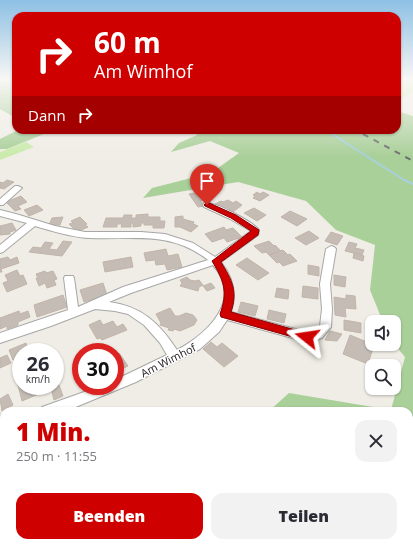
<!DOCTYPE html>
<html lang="de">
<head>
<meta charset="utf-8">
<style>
	:root { --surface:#fff; --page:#f2f2f3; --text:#2b2b33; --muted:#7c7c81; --accent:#cf0100 }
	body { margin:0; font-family:"Open Sans",sans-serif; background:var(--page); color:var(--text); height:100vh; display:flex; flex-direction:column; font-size:15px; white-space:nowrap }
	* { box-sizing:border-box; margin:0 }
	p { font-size:13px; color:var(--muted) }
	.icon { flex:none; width:22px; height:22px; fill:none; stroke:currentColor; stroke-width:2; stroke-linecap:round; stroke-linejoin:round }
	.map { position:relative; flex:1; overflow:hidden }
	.details { position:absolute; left:0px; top:407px; width:413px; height:140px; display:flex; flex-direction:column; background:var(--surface); border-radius:12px 12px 0 0; box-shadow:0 1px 3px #0004 }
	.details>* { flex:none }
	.hud { position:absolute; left:12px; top:12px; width:389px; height:122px; border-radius:12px; box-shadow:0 1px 3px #0004; background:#cf0100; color:#fff; overflow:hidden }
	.controls { position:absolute; left:365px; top:315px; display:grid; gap:8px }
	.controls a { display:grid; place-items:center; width:36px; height:36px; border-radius:8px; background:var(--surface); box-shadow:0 1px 3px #0004; font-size:20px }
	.speed { position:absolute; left:12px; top:343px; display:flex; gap:8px; font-size:20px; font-weight:700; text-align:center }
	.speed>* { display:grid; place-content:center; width:52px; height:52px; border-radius:50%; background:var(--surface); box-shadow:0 1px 3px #0004; line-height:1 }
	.speed small { font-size:10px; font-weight:400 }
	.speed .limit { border:6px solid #d22; background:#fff; color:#111 }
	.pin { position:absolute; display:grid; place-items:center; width:34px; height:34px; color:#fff; margin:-41px -17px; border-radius:50% 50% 50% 0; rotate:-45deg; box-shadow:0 0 4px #0007 }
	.pin .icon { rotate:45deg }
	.me { position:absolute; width:44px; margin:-22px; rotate:285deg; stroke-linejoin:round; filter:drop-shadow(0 0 3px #0008) }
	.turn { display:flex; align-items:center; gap:14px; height:84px; padding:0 16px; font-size:18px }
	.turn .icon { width:52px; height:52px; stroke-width:2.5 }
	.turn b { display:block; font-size:28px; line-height:34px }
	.then { display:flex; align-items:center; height:38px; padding:0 16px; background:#0003; gap:8px; font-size:15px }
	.round { display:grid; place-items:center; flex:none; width:42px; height:42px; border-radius:12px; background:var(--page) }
	.headline { display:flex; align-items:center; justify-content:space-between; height:68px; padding:0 16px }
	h1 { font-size:24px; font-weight:800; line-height:30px; color:var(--accent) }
	.button { display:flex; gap:8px; margin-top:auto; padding:8px 16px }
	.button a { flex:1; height:46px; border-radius:12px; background:var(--accent); color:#fff; font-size:16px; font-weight:800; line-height:46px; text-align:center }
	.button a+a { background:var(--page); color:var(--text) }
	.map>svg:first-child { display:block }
</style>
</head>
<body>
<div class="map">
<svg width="413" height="547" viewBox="0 0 413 547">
	<rect width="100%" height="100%" fill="#f0ede6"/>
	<path fill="#caebac" d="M397,79H413V92L397,101Z
		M26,142L34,147L0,160V152Z"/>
	<path fill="#aad09a" d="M0,79H16V118L0,109Z
		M397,111L413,116V547H87L93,543H409V411H269L289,393L391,410L405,357L394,344V322H383L370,290L375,245L336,230L306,201L238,182L143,198L152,188L211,173L239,153L210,141L171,152L179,143L197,135V130H397Z
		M18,130H54L7,149H0V139Z"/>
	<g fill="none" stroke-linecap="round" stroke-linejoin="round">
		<path stroke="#a6d1de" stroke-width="1.5" d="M326,130L334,135"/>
		<path stroke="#a6d1de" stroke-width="2" d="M332,134L404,180L413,184"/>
	</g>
	<path fill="#c5bdb5" stroke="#c2b4a8" d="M7,180L14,182L4,189L0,188V182L3,183Z
		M257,192L260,194L263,192L269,195L260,201L253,198L255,196L253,195Z
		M195,193L197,196L211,193L214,197L200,201L204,206L198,207L189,194Z
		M21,196L27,202L18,206L21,209L15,211L6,202Z
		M228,200L233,203L236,201L242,205L233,212L226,207L223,209L215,204L221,201L223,202Z
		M37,205L43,210L29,216L24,210Z
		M254,208L266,215L257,221L244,213Z
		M290,211L307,219L297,226L281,217Z
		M148,214V217H160V221H165L164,228H153V225H144V223H141V226L133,227V223H131V227H121L122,224H117V227H103L106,218H123L124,215H132L131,218H136V215Z
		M183,216V219L194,222L193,224L198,226L191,232L180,227H175V217Z
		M63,217L60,225H49L52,218Z
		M80,217L87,224L85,225L88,227L79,231L76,228L74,229L69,224L73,223L71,221Z
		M12,223L16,230L10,232V234L0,235V226Z
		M224,227L226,230L233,228L242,237L227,242L224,238L212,242L205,234Z
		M309,231L319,238L306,245L295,238Z
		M331,232L343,236L337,245L325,241Z
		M63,241L72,242L62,256L29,252L33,247L41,248L45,242L53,243L49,249L57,250Z
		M269,241L274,246L275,245L281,251L269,255L266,252L262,253L254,246Z
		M349,242L357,244L355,248L364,250L362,255L345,251Z
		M166,249L168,256L178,254L182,267L167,270L165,264L156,265L155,260L146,261L144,253Z
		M283,250L288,255L290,254L297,261L283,266L279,262L277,263L269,255Z
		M354,253L364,256L363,261L353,258Z
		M8,257L10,260L17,257L19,263L1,269L2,272H0V259Z
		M131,257L133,267L105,272L103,262Z
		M247,258L269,273L258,280L236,265Z
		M308,265L319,267V276L308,274Z
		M17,270L20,276L23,275L27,284L7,292L3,283L8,281L5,275Z
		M45,271L46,273L53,271L57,279L54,280L56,285L47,288L45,283L39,286L36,278H38L36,274Z
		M334,275L346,277L345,287L334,285Z
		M187,277L190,280L195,281L199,280L203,285L199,287L198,291L180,286L182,283L180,280Z
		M103,283L107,295L84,302L80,290Z
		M211,283L215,288L207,291L203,286Z
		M303,286L318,288V299L302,297Z
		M277,288L289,290L288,299L275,297Z
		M63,295L67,307L37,317L34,305Z
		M346,295L355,296L356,309L345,308L346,317L335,315L334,297L346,299Z
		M241,302L258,306L255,316L238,312Z
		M170,308L175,316H179L186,313L193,315L197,320L194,325L180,331L174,329L173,331L168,330L169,328L160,325L161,323L156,314Z
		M269,310L286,314L284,323L267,319Z
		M19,311L20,314L28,311L30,317L18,322V325L7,329V326L0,329V318Z
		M100,320L103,325L113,321L117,327L123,324L127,330L102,340L100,338L97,339L89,325Z
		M344,320L361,323V333L344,330Z
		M330,331L342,334L337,341L325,340Z
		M350,335L374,345L368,364L343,354Z
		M211,342L217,347L222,343L238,356L224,367L203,349Z
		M26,343L29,352H21V357L13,360L9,350Z
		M119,353L128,366L115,372V355Z
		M7,355L11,363L0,368V358Z
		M21,383V386H47L48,390L22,401L18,385Z
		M59,385L63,396L54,400L51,388Z
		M8,394L13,405L2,411L0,399Z
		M0,528H4L5,547H0Z"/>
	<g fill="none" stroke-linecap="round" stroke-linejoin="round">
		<g stroke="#a7a7a7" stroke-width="2">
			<path id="minor" d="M15,186H18L22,188L3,205H0V199Z
				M204,203C214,201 253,222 259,230L258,235L221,262C233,277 237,294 231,312L307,332L315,331L320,326L322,309L320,284L326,249L331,246L334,247L336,249L330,284L332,309L331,327L322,338L307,342L227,320L219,332L200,349L136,382L66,411H40L42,407L101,386H115V380L167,355L160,343L144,325L128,314L115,311L95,309L51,326L0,343V333L68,310L64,278L65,276H73L74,278L78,307L123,287L208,260C170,230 133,240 89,238C71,237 52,231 35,226L3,252L0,253V245L27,223L0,216V210L16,214L55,226L85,232H141L165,234L193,243L215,257L251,231L230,219L204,207L203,205ZM213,265C244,300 207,334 177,350C160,324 142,306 109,302L131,293Z
				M4,418V430L0,431V419Z
				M13,543H29L30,547H14Z"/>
		</g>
		<use href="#minor" fill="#fff" fill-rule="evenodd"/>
		<path stroke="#6e6e6e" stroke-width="1.5" stroke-dasharray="4.5 4.5" stroke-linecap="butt" d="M356,130L365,135"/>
		<path stroke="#6e6e6e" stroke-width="2" stroke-dasharray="6 6" stroke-linecap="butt" d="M363,134L413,161"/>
	</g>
	<linearGradient id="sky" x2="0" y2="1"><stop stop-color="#8dc0e4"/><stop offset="0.51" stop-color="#f8f7f4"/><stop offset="1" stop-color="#f8f7f4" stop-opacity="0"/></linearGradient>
	<rect width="413" height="156" fill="url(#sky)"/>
	<path fill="#cf0100" stroke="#870100" d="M207,202L236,215L259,230L258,235L221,262C232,280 238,291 231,312L310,334L312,337L310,340L307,341L221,317L220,314C228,292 224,281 212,261L251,231L231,218L205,206L204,205Z"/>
	<g text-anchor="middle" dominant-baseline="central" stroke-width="3" stroke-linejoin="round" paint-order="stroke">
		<g font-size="11" fill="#202020" stroke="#fff">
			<text transform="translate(168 360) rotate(-27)">Am Wimhof</text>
		</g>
	</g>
</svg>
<div class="controls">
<a><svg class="icon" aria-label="sound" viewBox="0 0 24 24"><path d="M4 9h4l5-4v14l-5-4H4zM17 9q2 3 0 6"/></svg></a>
<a><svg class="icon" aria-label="search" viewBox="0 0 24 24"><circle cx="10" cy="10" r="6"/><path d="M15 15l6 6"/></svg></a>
</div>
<div class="speed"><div>26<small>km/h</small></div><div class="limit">30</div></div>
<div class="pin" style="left:207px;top:205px;background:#d93025"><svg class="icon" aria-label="arrive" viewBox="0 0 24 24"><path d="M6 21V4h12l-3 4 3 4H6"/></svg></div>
<svg class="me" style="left:307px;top:337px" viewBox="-20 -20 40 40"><path d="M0-17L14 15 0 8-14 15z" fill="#cf0100" stroke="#fff" stroke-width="4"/></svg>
<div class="hud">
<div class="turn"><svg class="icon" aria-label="right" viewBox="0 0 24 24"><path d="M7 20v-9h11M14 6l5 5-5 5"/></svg><div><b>60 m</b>Am Wimhof</div></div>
<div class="then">Dann<svg class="icon" aria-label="right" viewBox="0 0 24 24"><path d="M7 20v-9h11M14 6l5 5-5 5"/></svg></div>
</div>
<section class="details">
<div class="headline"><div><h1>1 Min.</h1><p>250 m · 11:55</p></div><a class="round"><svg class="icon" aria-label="close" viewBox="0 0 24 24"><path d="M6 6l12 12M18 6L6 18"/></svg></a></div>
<div class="button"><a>Beenden</a><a>Teilen</a></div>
</section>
</div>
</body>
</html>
